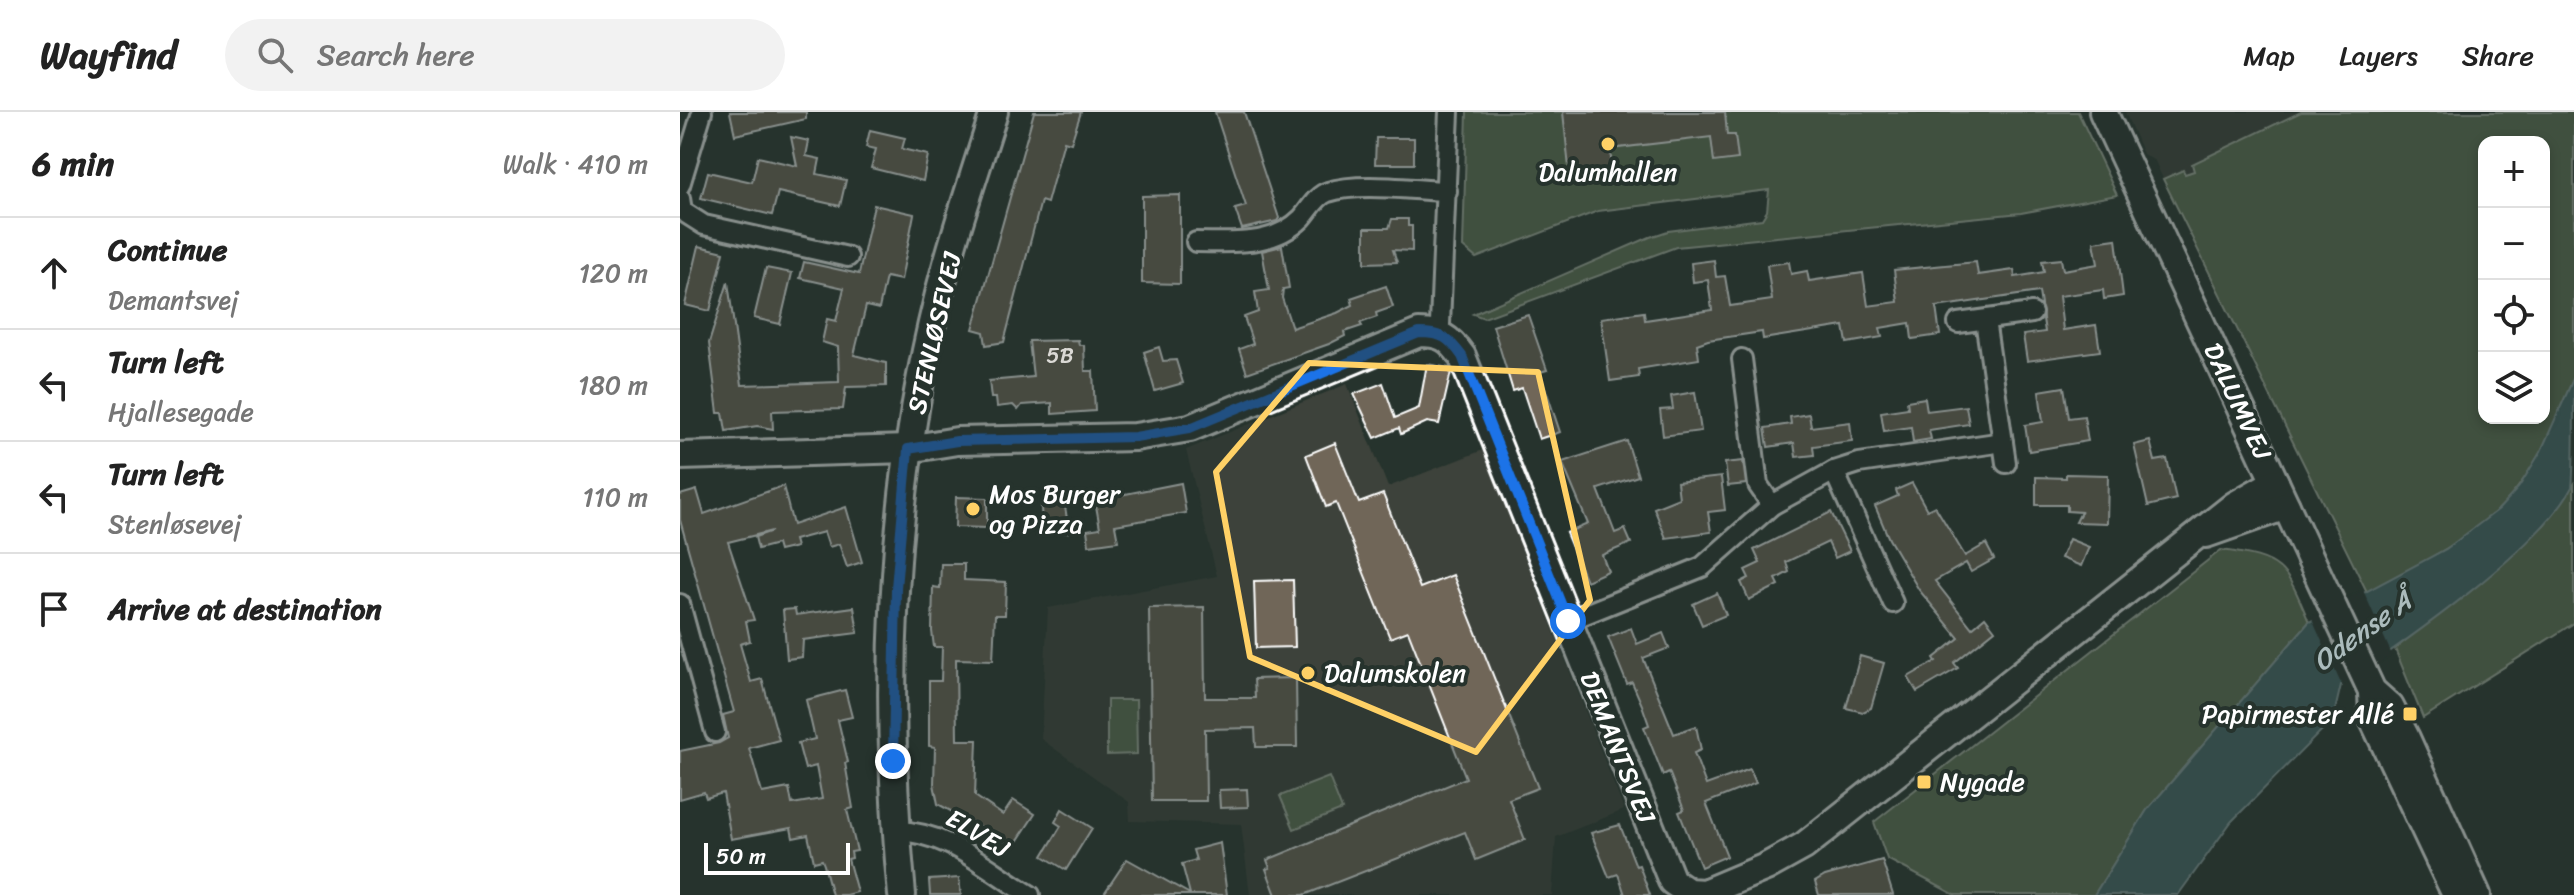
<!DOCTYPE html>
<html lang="en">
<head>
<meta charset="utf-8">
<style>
  :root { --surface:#fff; --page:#f2f2f2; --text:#222; --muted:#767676; --line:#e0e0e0 }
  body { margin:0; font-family:Sriracha,sans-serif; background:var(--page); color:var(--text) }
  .controls { position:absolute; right:24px; top:24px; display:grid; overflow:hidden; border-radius:16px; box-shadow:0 4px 12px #0003 }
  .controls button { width:72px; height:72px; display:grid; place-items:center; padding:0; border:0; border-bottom:2px solid var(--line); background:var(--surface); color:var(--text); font:40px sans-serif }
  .scale { position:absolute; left:24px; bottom:20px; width:146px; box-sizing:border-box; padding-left:8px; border:4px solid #fff; border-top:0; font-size:22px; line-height:28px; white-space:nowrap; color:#fff; -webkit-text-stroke:6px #26332d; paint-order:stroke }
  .stop { position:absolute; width:24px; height:24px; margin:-18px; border:6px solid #1a73e8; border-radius:50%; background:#fff }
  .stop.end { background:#1a73e8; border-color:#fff; box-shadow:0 2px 8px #0008 }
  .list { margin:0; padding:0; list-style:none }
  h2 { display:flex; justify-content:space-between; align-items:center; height:104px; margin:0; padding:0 32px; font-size:34px }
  h2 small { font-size:26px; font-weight:400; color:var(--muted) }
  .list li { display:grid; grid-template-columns:52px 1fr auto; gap:24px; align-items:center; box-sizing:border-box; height:112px; padding:0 32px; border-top:2px solid var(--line) }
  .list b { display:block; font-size:30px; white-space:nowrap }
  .list p { margin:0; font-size:26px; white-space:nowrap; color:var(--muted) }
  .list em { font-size:26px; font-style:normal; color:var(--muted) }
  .icon { flex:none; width:44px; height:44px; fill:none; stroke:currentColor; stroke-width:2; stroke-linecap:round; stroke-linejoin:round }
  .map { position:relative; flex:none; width:1894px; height:783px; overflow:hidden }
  header { display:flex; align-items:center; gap:48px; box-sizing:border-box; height:112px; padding:0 40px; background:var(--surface); border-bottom:2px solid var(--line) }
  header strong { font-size:38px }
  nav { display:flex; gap:44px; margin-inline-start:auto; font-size:28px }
  .search { width:560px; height:72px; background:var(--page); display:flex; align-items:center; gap:20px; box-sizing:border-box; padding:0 28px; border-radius:44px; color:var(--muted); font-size:30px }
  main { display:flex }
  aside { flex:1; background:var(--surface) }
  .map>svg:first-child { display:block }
  .built { fill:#3c423a }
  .green { fill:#617355; stroke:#b0b9aa; stroke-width:2; fill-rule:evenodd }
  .water { fill:#45676b; stroke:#8fa4a6; stroke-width:2 }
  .pier { fill:#26332d }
  .building { fill:#706658; stroke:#fff; stroke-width:2 }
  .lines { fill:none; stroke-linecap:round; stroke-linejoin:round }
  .street-casing { stroke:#fff; stroke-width:24 }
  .secondary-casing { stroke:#fff; stroke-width:32 }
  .street { stroke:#26332d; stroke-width:18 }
  .secondary { stroke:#26332d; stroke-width:26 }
  .route { stroke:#1a73e8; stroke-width:10 }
  .marked { fill:none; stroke:#ffd166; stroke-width:6; stroke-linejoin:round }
  .poi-dot { fill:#ffd166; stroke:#26332d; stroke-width:3 }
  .labels { text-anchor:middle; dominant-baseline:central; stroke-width:8; stroke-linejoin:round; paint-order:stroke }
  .number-label { font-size:22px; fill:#dbd9d5 }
  .poi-label { font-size:26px; fill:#fff; stroke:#26332d; text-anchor:start }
  .street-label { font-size:26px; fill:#fff; stroke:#26332d }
  .water-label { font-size:28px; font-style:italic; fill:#abbbbc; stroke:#26332d }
</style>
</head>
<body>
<header>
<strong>Wayfind</strong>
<div class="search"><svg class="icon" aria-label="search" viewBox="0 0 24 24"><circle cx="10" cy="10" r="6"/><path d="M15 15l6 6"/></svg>Search here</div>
<nav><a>Map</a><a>Layers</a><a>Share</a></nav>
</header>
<main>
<aside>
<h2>6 min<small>Walk · 410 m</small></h2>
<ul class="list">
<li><svg class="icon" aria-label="ahead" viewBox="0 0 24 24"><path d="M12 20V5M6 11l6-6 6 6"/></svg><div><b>Continue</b><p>Demantsvej</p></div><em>120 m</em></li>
<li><svg class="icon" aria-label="left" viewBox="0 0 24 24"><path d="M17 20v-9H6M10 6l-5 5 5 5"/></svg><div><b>Turn left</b><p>Hjallesegade</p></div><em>180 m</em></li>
<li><svg class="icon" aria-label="left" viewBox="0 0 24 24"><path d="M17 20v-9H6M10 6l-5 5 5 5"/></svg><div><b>Turn left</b><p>Stenløsevej</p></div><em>110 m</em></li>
<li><svg class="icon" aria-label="arrive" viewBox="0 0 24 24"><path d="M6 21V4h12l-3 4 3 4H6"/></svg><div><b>Arrive at destination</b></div></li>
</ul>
</aside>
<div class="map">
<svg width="1894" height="783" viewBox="0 0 1894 783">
  <rect width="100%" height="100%" fill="#26332d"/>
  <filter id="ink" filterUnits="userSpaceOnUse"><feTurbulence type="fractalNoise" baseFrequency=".0125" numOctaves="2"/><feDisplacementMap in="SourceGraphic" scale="16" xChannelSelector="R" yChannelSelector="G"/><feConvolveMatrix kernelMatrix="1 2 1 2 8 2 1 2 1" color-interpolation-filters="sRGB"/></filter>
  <g filter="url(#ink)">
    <g class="built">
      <path d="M1445 0H1621L1512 51 1514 59 1505 63 1503 59 1483 67 1475 49 1463 42Z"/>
      <path d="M667 272 708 375 803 338 944 698 876 725 872 783H570L561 712 450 709 449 690 361 627 368 496 537 464 506 338Z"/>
    </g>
    <g class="green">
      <path d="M787 0H1398L1437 83 1341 101 996 135 804 206 793 202 970 125 988 119 1082 107 1087 99 1089 78 918 99 796 146 783 135Z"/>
      <path d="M1621 0H1894V265C1879 302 1863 343 1838 375 1802 424 1739 452 1687 480L1483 67 1503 58 1505 62 1514 59 1512 52ZM1804 30H1864V306H1804Z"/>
      <path d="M1894 372V511L1743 606 1715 537 1864 413Z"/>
      <path d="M1541 438C1604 446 1606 455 1629 510L1467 698 1414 783H1275L1207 747 1194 710Z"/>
      <path d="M427 588H456L457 642 427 643Z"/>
      <path d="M649 665 662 698 614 717 600 684Z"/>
    </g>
    <path class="water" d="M1894 265C1894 285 1894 361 1892 375 1861 436 1721 533 1661 573L1653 607 1551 710 1498 783H1414L1467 698 1629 510 1766 437 1819 397 1839 375 1861 339Z"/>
    <path class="pier" d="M1683 478 1712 543 1662 574 1631 505Z"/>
    <g class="building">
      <path d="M50 0H126V7L55 23Z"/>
      <path d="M354 0H401L391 31 384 29 367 91 361 89 324 230 306 233 304 220 293 217Z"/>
      <path d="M535 0H564L599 106 597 109 562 117 555 97 566 94Z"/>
      <path d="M883 0H1045L1047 23H1055L1058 47 1034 50 1031 25 930 37 932 56 890 65Z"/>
      <path d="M190 18 225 26 222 37 248 43 243 69 191 56 196 37 186 35Z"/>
      <path d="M111 25 129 29 126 44 140 47 137 62 166 68 160 94 98 80 92 103 21 86 28 60 72 70 78 45 117 54Z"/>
      <path d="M696 26H734V52H695Z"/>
      <path d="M500 83V172L462 171V84Z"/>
      <path d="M194 93 234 102 221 168 206 165 199 197 186 194 174 243 206 251V274L166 275 163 297 92 299 93 317 77 314 46 319 43 301H38L29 231 48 170 62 273 159 270 158 235 142 230 147 207 156 209 164 176 120 166 124 150 179 162Z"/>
      <path d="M712 107H728V114H732V139L713 138 717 150 685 151V116H709Z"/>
      <path d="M1436 127 1443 184 1424 187 1423 178 1379 184 1383 218 1416 213 1420 239 1347 249 1343 223 1365 220 1359 180 1256 195 1260 223 1232 227 1230 211 1200 216 1202 225 1167 231 1164 214 1083 227 1082 220 1028 228 1017 232 1019 247 958 257 959 265 930 269 921 206 964 200 965 208 1032 198 1028 168 1013 170 1011 151 1034 148 1036 165 1045 164 1050 194 1092 188 1087 153 1109 150 1111 162 1127 159 1129 169 1183 161 1188 194 1218 190 1214 158 1296 150 1298 163 1334 158 1335 165 1364 160 1362 149 1381 147 1383 158 1418 152 1414 130Z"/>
      <path d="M19 134 44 140 30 199 5 193Z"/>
      <path d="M602 134 609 176 603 177 602 186 612 216 657 201 673 193 671 186 706 174 713 195 696 201 697 205 680 211 682 214 664 220 665 224 649 232 567 261 559 237 573 232 564 205 578 200 575 180 589 178 582 139Z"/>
      <path d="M86 156 112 161 100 212 74 206Z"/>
      <path d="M848 203 867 258 860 260 880 320 859 327 842 276 833 279 813 214Z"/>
      <path d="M398 228 399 233H404L405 259H413L415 299 372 302V291L342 293 338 298 333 293 317 295 316 286H311L309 269 353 265 349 229Z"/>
      <path d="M479 235 483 249 496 248 503 271 475 279 464 240Z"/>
      <path d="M747 252 769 256 771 260 759 312 747 310 721 322 719 316 695 326 674 282 703 271 715 306 739 296Z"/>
      <path d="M1384 275 1389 306 1404 304 1408 329 1349 339 1345 313 1363 310 1359 279Z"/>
      <path d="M1015 280 1021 319 983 324 980 298 993 297 991 284Z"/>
      <path d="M1245 286 1247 299 1286 294 1289 312 1249 318 1251 327 1233 330 1231 315 1204 319 1201 300 1228 296 1227 289Z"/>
      <path d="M1129 302 1131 315 1170 310 1172 329 1133 334 1134 343 1116 345 1114 331 1088 335 1085 316 1111 312 1110 305Z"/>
      <path d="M947 329 958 364 918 377 935 421 945 417 951 431 922 443 928 459 906 469 886 421 908 412 882 350Z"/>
      <path d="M1470 329 1475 349 1487 347 1496 387 1468 394 1454 333Z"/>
      <path d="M655 331 679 391 703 382 740 476 773 463 858 676 829 687 845 728 796 748 785 720 624 783H596L586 757 590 756 587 748 786 666 728 519 710 526 656 391 646 395 626 343Z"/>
      <path d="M1063 349 1066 372 1048 374 1045 351Z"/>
      <path d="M1386 362 1428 363 1427 411 1396 410 1401 400 1387 399V393H1356V365L1386 366Z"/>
      <path d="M1041 365 1045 398 1028 400 1031 420 986 426 974 396 999 386 997 370Z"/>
      <path d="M501 371 506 401 435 413 438 429 409 433 407 418 420 416 415 388Z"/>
      <path d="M1232 371 1247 398 1255 394 1285 444 1306 432 1314 447 1291 460 1286 451 1255 469 1292 516 1305 505 1315 518 1274 551 1278 556 1237 580 1228 565 1256 549 1254 546 1279 526 1239 478 1209 427 1195 394 1218 384 1216 378Z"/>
      <path d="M103 374 113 413 166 395 182 450 167 455 159 432 149 435 144 420 114 428 116 435 99 439 97 432 78 437 75 425 92 419 48 430 74 508 66 509 70 529 60 532 71 570 82 567 99 628 69 636 82 681 109 676 112 692 142 687 136 654 125 657 118 631 135 627 126 588 165 578 172 605 158 608 168 650 165 651 173 696 167 698 177 739 171 740 172 746 168 747 177 780 166 783H152L144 753 142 748 134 750 128 723 113 726 111 716 51 727 43 681 26 686 24 680 0 687V639L39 631 48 626 43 603 54 600 0 408V383L17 378 24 402Z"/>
      <path d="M276 385 307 386V416L275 415Z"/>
      <path d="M384 388 389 420 362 423 361 392Z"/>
      <path d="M1151 400 1170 439 1155 446 1148 430 1106 450 1109 460 1096 467 1099 473 1069 488 1061 470 1069 466 1065 458 1080 451 1074 438Z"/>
      <path d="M1389 427 1409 435 1401 454 1381 446Z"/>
      <path d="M261 452H284V468L326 470 325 503H315L313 548 276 547 277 628H297L295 684 323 703 333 688 355 702 334 734 258 692 254 672 255 635 249 634V569H261L262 535H254L252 519 253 475 260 476Z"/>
      <path d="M613 468 615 535 576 536 574 469Z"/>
      <path d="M1037 481 1046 503 1022 513 1013 492Z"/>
      <path d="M174 495 178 521 123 528 122 545 107 547 103 498 115 497 116 503Z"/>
      <path d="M524 495 525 586H575L574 567 616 566 617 635H576L575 616 525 617 526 689H472L469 496Z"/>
      <path d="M951 516 957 532 983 521 989 536 963 546 994 622 1016 614 1021 638 1014 641 1026 673 1070 657 1076 671 1026 691 1047 744 1021 755 999 700 1004 698 989 660 983 663 964 615 969 613 962 593 952 570 947 572 928 525Z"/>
      <path d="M1180 544 1204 551 1191 596 1183 600 1166 596Z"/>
      <path d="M567 677 568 695 540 696 539 678Z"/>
      <path d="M382 697 412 716 386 758 363 744 381 714 375 710Z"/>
      <path d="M940 713 956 754 959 753 970 783H945L938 762 929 765 911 721Z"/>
      <path d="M540 731 547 783H423L447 747 510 782 502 752 516 748 513 738Z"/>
      <path d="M1202 748 1213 783H1139L1135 770 1145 764Z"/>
      <path d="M279 766 281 783H250L249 768Z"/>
    </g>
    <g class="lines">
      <defs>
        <g id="street">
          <path d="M0 73 22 0"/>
          <path d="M0 86 2 99 24 113 168 145"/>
          <path d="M516 130C553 130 593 135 622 106 630 97 637 83 648 80 679 70 733 78 767 79"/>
          <path d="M1305 208 1326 351"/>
          <path d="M1278 211 1352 201"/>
          <path d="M756 221 760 212 769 0"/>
          <path d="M1062 247 1078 373 1092 393"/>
          <path d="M1154 359 1213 491"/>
          <path d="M0 492 35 620"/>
          <path d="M888 509 1022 455 1092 393 1154 359 1179 351 1323 330"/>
          <path d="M216 719C269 720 305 756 350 783"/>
        </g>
        <g id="secondary">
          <path d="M1423 0 1692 579 1710 595 1726 626 1797 783"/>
          <path d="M0 344 228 337 277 329 455 325 510 316 739 221C762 221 769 226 782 244L992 769 1008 780 1024 781 1086 755 1124 734 1555 393 1595 370"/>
          <path d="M1526 422 1606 394"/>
          <path d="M1692 579 1693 607 1776 783"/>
          <path d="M222 783C203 585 210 380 258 186 273 123 295 62 314 0"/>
        </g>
      </defs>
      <use href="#street" class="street-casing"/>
      <use href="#secondary" class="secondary-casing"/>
      <use href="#street" class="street"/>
      <use href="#secondary" class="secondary"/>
    </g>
  </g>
  <g class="lines" filter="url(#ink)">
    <path class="route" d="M213 649 216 476 228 337 277 329 455 325 510 316 739 221C762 221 769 226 782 244L888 509"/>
  </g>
  <path d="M0 0H1894V783H0ZM629 251 858 260 910 488 796 640 570 545 536 360Z" fill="#26332d" fill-opacity=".55" fill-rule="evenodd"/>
  <path class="marked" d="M629 251 858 260 910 488 796 640 570 545 536 360Z"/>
  <g class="poi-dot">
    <circle cx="928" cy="32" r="8"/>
    <circle cx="293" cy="397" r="8"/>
    <circle cx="628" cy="561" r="8"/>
    <rect x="1722" y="594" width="16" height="16" rx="4"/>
    <rect x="1236" y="662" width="16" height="16" rx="4"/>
  </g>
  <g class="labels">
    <g class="number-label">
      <text x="380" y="243">5B</text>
    </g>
    <g class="poi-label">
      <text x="928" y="60" text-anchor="middle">Dalumhallen</text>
      <text x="309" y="382">Mos Burger<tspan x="309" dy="30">og Pizza</tspan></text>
      <text x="644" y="561">Dalumskolen</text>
      <text x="1714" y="602" text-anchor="end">Papirmester Allé</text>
      <text x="1260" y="670">Nygade</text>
    </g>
    <g class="street-label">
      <text transform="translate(254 221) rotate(-77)">STENLØSEVEJ</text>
      <text transform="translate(1558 289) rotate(65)">DALUMVEJ</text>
      <text transform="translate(938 635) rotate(68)">DEMANTSVEJ</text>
      <text transform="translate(298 721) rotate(31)">ELVEJ</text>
    </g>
    <g class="water-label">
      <text transform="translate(1682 519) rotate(-36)">Odense Å</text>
    </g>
  </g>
</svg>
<div class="controls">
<button>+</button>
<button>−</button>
<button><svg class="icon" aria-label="locate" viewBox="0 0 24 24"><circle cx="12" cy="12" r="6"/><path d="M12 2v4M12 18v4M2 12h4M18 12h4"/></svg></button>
<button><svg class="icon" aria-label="layers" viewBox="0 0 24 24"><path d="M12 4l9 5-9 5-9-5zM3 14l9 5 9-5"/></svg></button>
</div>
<div class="scale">50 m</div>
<div class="stop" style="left:888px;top:509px"></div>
<div class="stop end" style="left:213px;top:649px"></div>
</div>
</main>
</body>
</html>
